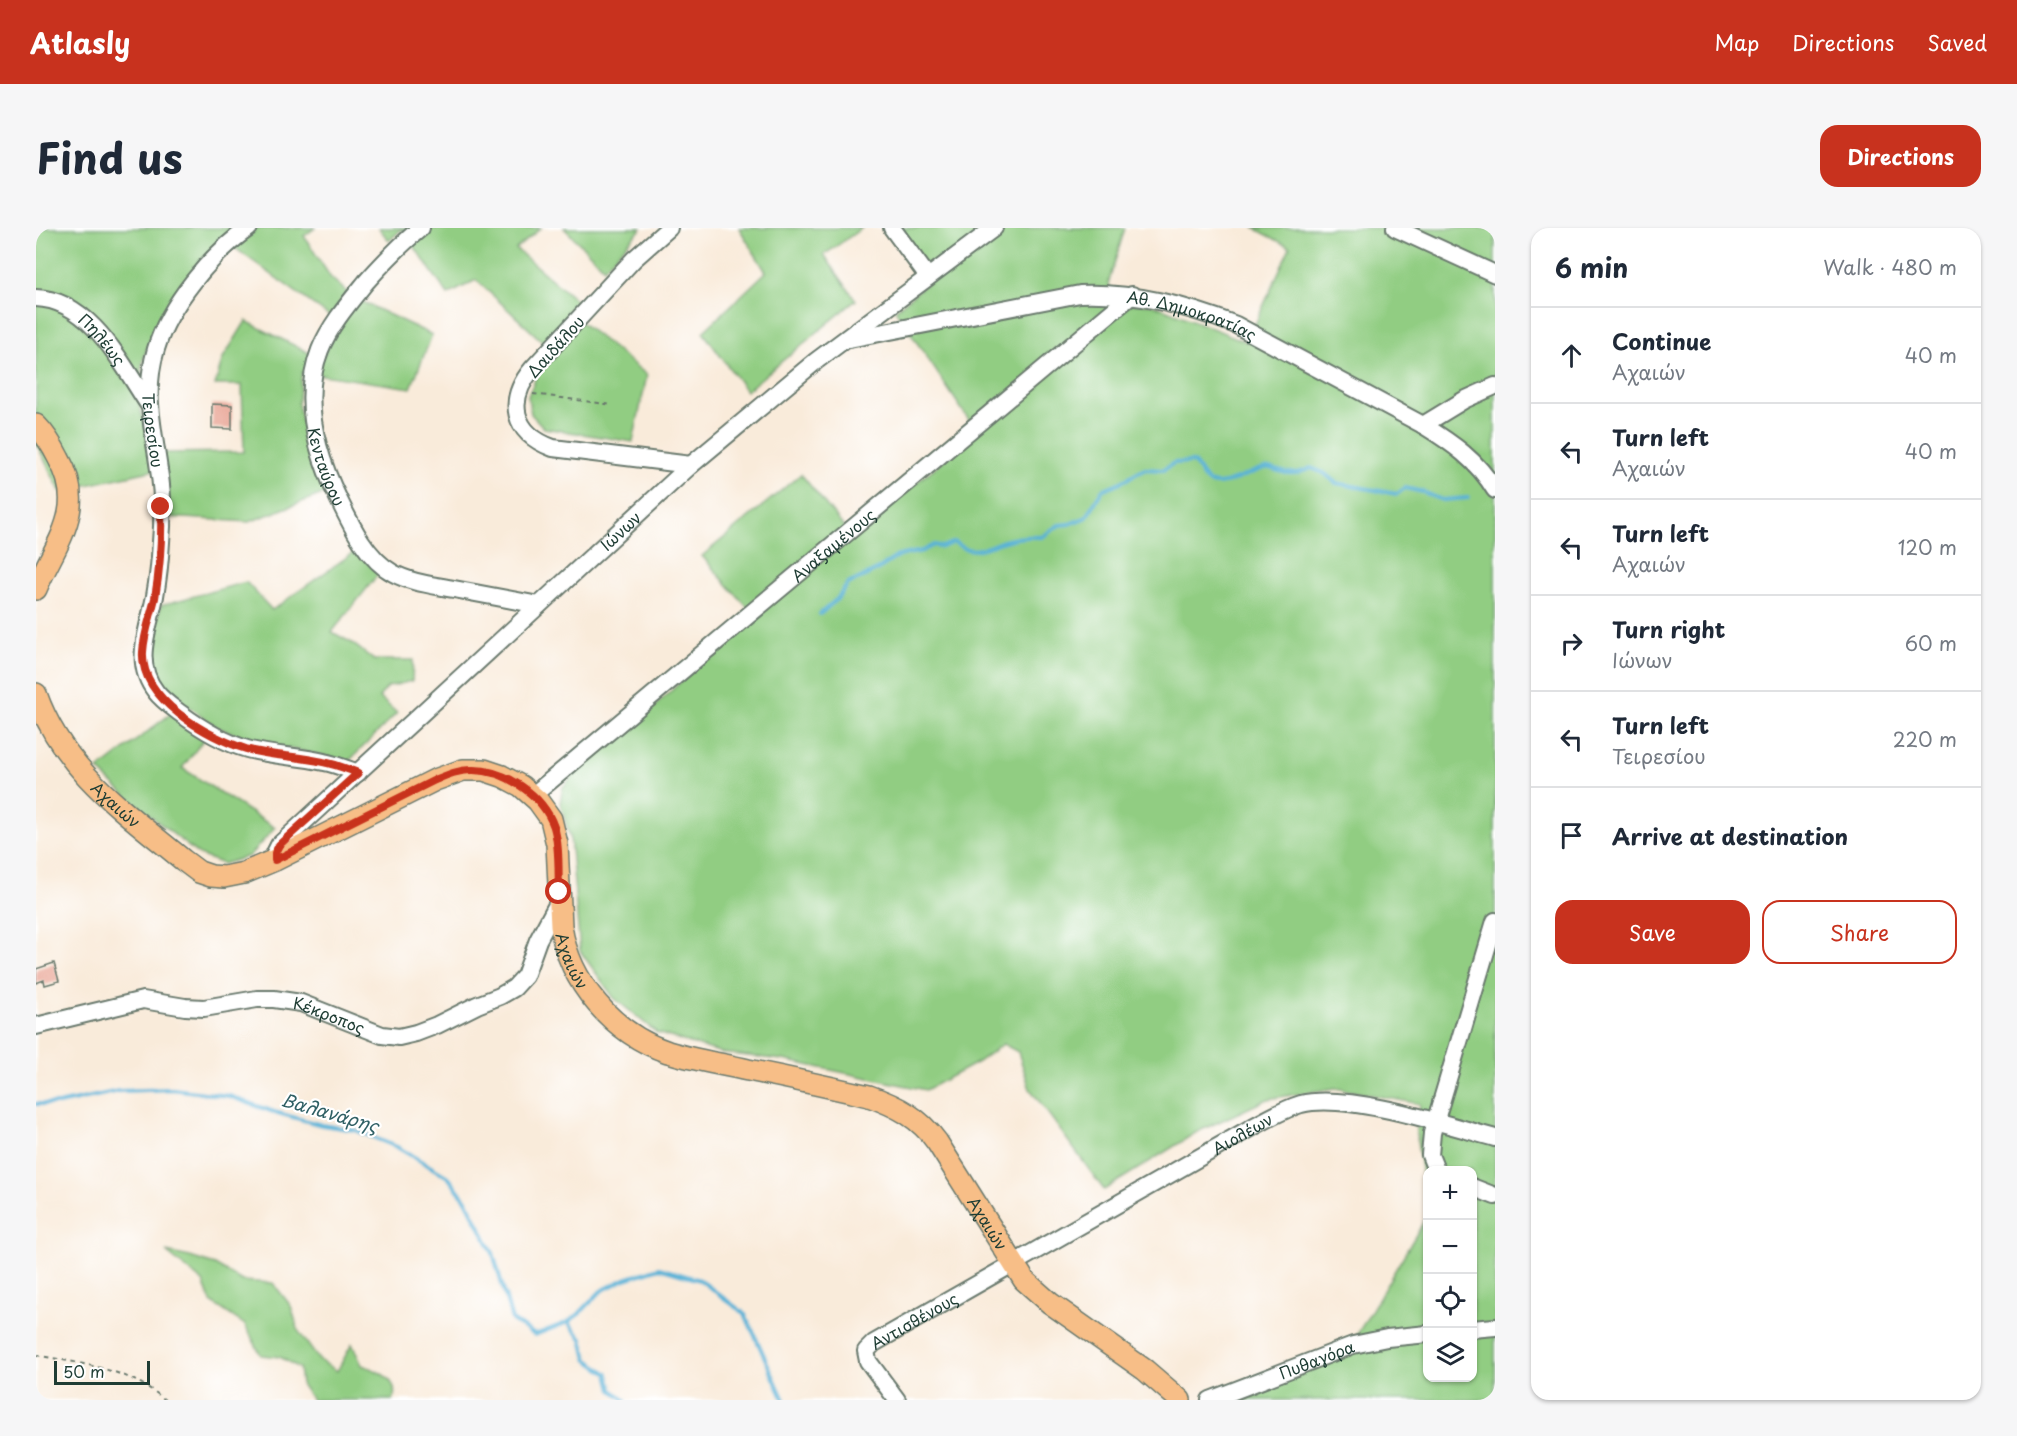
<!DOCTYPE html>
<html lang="en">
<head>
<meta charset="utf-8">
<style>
  :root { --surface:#fff; --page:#f6f6f7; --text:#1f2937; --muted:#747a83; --line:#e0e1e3; --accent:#c8321e }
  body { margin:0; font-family:"Playpen Sans",sans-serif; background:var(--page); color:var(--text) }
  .controls { position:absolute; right:18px; bottom:18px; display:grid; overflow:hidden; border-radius:12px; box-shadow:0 2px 4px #0004 }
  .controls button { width:54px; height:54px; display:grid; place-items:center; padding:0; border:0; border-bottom:2px solid var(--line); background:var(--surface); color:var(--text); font:30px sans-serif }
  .scale { position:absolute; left:18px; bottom:15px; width:96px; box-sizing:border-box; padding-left:6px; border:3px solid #1f3d34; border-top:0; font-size:16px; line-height:21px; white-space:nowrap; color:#1f3d34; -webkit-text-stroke:4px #fff; paint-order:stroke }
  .stop { position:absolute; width:18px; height:18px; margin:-14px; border:4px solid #c8321e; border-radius:50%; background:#fff }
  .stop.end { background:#c8321e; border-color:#fff; box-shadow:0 2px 6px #0008 }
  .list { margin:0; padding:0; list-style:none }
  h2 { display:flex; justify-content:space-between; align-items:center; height:78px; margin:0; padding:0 24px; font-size:26px }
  h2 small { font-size:20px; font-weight:400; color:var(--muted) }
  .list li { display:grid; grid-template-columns:39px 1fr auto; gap:18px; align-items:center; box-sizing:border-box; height:96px; padding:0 24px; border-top:2px solid var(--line) }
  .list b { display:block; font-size:22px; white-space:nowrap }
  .list p { margin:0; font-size:20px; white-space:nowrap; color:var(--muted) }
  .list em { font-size:20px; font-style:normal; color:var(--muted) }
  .actions { display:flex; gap:12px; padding:18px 24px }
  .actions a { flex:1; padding:14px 0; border:2px solid var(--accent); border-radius:18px; text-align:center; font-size:21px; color:var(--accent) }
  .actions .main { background:var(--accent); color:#fff }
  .icon { flex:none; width:33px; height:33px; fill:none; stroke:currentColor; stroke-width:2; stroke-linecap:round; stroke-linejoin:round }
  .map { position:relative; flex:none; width:1459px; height:1172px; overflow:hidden; border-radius:18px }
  header { display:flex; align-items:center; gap:36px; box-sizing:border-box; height:84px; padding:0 30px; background:var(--accent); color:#fff }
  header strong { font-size:28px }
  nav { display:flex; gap:33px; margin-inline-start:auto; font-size:21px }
  .intro { display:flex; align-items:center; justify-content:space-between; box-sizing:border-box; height:144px; padding:0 36px }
  h1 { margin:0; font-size:42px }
  .button { padding:15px 27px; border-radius:18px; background:var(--accent); color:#fff; font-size:21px; font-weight:700 }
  main { display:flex; gap:36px; padding:0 36px }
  aside { flex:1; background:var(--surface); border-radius:18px; box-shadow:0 2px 4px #0004 }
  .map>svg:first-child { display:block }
  .green { fill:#91cd82; stroke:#58855b; stroke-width:1.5; fill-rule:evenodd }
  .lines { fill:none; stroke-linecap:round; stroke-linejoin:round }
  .stream { stroke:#59b2d7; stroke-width:4 }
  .building { fill:#e9a595 }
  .minor-casing { stroke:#6b7a6e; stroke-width:20 }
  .major-casing { stroke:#6b7a6e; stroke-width:24 }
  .path { stroke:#6b7a6e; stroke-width:2; stroke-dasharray:4.5 4.5; stroke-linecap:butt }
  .minor { stroke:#fff; stroke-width:16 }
  .major { stroke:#f7be87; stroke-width:21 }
  .route { stroke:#c8321e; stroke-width:8 }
  .labels { text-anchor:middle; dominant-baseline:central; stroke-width:4.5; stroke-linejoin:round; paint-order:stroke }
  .street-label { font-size:16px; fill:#1f3d34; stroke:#fff }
  .water-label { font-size:18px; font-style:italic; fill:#306065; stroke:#fff }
</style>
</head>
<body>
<header>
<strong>Atlasly</strong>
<nav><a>Map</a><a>Directions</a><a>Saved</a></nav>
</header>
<div class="intro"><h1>Find us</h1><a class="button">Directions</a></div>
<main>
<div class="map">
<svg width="1459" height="1172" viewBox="0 0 1459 1172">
  <rect width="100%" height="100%" fill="#fff"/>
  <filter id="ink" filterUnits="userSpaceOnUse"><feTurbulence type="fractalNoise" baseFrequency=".0167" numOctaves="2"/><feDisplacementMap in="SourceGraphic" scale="12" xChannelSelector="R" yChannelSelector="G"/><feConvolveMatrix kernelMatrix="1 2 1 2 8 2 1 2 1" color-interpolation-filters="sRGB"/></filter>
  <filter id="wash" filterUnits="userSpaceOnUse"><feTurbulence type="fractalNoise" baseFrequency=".008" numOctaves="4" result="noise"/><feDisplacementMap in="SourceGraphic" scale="24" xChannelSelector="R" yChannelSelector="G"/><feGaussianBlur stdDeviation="1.35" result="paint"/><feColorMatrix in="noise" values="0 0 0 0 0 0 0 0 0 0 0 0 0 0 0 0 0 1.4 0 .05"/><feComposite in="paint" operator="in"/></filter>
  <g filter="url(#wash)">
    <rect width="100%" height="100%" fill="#f9ebda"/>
    <g class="green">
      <path d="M0 0H279L268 8 295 50 318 70 396 107 375 160 266 144 262 176 271 217 292 264 213 294 132 289 128 240 24 263 0 215ZM185 10 304 96 285 131 210 93 187 130 179 157H206L208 224 118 225C113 209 104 187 103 171 100 108 147 55 185 10Z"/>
      <path d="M343 0H505L480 21 541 73 531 83 611 147 597 214 508 200 495 186 492 168 501 147 521 127 440 52 412 67 366 1 353 13Z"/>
      <path d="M528 0H606L568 40Z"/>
      <path d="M703 0H826L788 27 820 72 710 163 667 104 730 44Z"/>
      <path d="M865 0H1089L1073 53 1077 91 1094 76H1116L1211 114 1254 19 1218 0H1459V1172H1196L1311 1124 1391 988 1392 1150H1436V942H1392L1391 984 1380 905 1384 876 1299 860 1232 871 1161 904 1068 962 994 861 982 824 967 816 942 834 890 862 747 832 686 825 621 805 578 770 544 723 534 609 524 575 527 559 546 537 616 481 656 443 719 388 666 328 765 246 816 309 941 204 859 82 897 50Z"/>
      <path d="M325 319 344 344 296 404 316 415 338 432H377L376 453 352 459 343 469 361 485 313 533 226 515 183 500 149 476 118 446 112 427 125 377 210 354 236 382Z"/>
      <path d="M137 484 172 506 146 540 239 600 213 628 187 636 163 627 88 566 62 542Z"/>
      <path d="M130 1024 154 1029 179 1037 206 1053 237 1055 255 1078 263 1104 283 1132 301 1143 316 1116 326 1137C341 1142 365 1152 357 1172H276L265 1156 263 1140 244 1129 225 1127 209 1097 175 1074 167 1054Z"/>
    </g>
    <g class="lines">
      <g class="stream">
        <path d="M784 386 801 371 812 356 839 343 862 328 886 323 898 317 906 319 918 314C937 329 949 319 968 313 981 309 993 308 1006 309L1023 297 1033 296 1051 289 1066 262 1087 253 1109 241 1127 242 1138 235 1157 234C1163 240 1167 253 1175 255 1191 260 1214 243 1229 240 1235 239 1237 242 1243 243 1255 247 1264 245 1275 240L1288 245 1300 255 1361 266 1369 260 1387 264 1406 272 1432 270"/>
        <path d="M0 876H22L83 863 136 861 193 868 238 884 286 897 319 902 361 919 412 949 430 972 457 1025 476 1092 499 1107 532 1094 543 1086 565 1063 589 1051 623 1040 664 1052 709 1086 748 1172"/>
        <path d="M532 1094 546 1111 551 1131 572 1146 576 1162 589 1172"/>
      </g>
    </g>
    <g id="blocks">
      <g class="building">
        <path d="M176 176 196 177V201L176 200Z"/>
        <path d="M18 735 23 753 9 757 8 752 0 755V741Z"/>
      </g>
    </g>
  </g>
  <g filter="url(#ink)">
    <use href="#blocks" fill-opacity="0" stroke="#6b7a6e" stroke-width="1.5"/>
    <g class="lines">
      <defs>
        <g id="minor">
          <path id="s1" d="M213 0C175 26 133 77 120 121 107 165 117 198 123 242 127 265 127 291 125 314 124 332 122 351 119 368 113 401 96 434 120 464 126 472 136 479 144 485 164 500 187 514 211 521 236 528 262 528 288 534 299 536 311 541 322 545"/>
          <path id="s2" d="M385 0C365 16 347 35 330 54 313 75 294 97 284 122 265 171 281 227 303 272 315 297 331 331 357 345 375 355 398 357 418 361 446 366 475 372 503 377"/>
          <path d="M633 0 598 31 497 140C470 172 476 205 517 220L655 237"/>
          <path d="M856 0 892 49"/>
          <path d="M1359 0 1459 46"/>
          <path id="s3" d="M0 70C55 72 86 137 113 177"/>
          <path id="s4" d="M813 111 1044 66C1099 64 1149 77 1200 97L1387 197C1416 215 1441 232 1459 262"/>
          <path d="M1387 197 1428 172 1459 158"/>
          <path id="s5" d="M496 568 1096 67"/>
          <path id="s6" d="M239 632V625L243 617 655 237 780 133 958 0"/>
          <path id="s7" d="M0 798 107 772 149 779 168 780 221 771H238L265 775 346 807 363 809 380 805 401 797 441 777 464 768 478 760 489 748 502 712 523 673"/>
          <path d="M1400 942 1394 927 1396 905 1459 693"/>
          <path d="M1436 959 1459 968"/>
          <path d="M1436 1101 1459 1099"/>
          <path id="s8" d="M861 1172 832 1133 830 1123 838 1115 1215 900C1231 891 1248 881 1265 876 1310 864 1412 897 1459 910"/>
          <path id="s9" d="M1174 1172 1317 1117 1351 1110 1392 1106"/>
        </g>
        <g id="major">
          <path d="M0 197C10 207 17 219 23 231 52 282 19 315 0 361"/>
          <path id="s10" d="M0 466C26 541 88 583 147 632L163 644 175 648 188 649 208 645 239 632 399 552 427 542H448L466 548 485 558 502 573 515 591 521 616 525 698C533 755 578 806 632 824 658 832 686 836 712 842 753 850 793 859 833 868 861 878 883 889 901 914L988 1052 1014 1075 1109 1142 1144 1172"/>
        </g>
      </defs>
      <use href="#minor" class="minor-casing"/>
      <use href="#major" class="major-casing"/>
      <g class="path">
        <path d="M497 166 577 177"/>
        <path d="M0 1127C46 1136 92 1140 129 1172"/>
      </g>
      <use href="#minor" class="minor"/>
      <use href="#major" class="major"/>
    </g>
  </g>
  <g class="lines" filter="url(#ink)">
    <path class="route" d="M125 279C126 309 124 340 119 370 115 388 108 405 107 424 104 471 171 509 210 521 235 528 262 528 287 534 299 536 311 541 322 545L243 617 239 625V632L399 552C411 547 422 542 435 542 469 541 507 567 518 599 524 619 522 643 523 664"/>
  </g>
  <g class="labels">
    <g class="street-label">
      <text stroke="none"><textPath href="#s4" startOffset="350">Αθ. Δημοκρατίας</textPath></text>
      <text stroke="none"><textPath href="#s3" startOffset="81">Πηλέως</textPath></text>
      <text transform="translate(519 118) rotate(-48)">Δαιδάλου</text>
      <text stroke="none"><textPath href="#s1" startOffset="237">Τειρεσίου</textPath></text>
      <text stroke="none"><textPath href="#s2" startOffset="279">Κενταύρου</textPath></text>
      <text stroke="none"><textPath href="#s6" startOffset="480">Ιώνων</textPath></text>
      <text stroke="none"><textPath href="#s5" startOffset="392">Αναξαμένους</textPath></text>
      <text stroke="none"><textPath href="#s10" startOffset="138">Αχαιών</textPath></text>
      <text stroke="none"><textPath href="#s10" startOffset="784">Αχαιών</textPath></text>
      <text stroke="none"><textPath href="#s7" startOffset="300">Κέκροπος</textPath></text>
      <text stroke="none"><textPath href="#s8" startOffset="494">Αιολέων</textPath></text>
      <text stroke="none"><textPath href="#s10" startOffset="1306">Αχαιών</textPath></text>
      <text stroke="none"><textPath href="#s8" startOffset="116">Αντισθένους</textPath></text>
      <text stroke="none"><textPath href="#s9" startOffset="114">Πυθαγόρα</textPath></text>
    </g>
    <g class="water-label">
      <text transform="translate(294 884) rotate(16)">Βαλανάρης</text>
    </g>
  </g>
</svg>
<div class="controls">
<button>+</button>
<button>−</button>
<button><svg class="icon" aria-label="locate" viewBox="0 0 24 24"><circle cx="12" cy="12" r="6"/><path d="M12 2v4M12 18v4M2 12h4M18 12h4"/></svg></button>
<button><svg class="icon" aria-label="layers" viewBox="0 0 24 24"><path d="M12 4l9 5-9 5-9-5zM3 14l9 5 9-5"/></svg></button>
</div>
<div class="scale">50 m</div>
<div class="stop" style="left:523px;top:664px"></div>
<div class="stop end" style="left:125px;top:279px"></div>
</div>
<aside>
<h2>6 min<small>Walk · 480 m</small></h2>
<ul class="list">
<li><svg class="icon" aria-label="ahead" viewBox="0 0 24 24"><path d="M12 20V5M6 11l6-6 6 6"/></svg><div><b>Continue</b><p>Αχαιών</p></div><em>40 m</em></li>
<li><svg class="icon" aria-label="left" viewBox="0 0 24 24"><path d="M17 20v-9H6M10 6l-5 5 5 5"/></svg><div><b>Turn left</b><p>Αχαιών</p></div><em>40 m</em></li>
<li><svg class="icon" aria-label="left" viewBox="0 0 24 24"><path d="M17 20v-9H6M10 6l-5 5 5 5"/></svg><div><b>Turn left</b><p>Αχαιών</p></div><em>120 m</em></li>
<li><svg class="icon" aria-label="right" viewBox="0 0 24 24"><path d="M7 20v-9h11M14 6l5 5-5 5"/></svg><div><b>Turn right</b><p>Ιώνων</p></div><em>60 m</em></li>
<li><svg class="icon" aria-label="left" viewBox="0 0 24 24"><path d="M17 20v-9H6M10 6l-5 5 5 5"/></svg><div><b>Turn left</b><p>Τειρεσίου</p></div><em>220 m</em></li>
<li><svg class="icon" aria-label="arrive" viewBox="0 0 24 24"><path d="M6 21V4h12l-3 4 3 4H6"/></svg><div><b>Arrive at destination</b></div></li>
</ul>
<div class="actions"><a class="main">Save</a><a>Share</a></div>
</aside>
</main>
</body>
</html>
